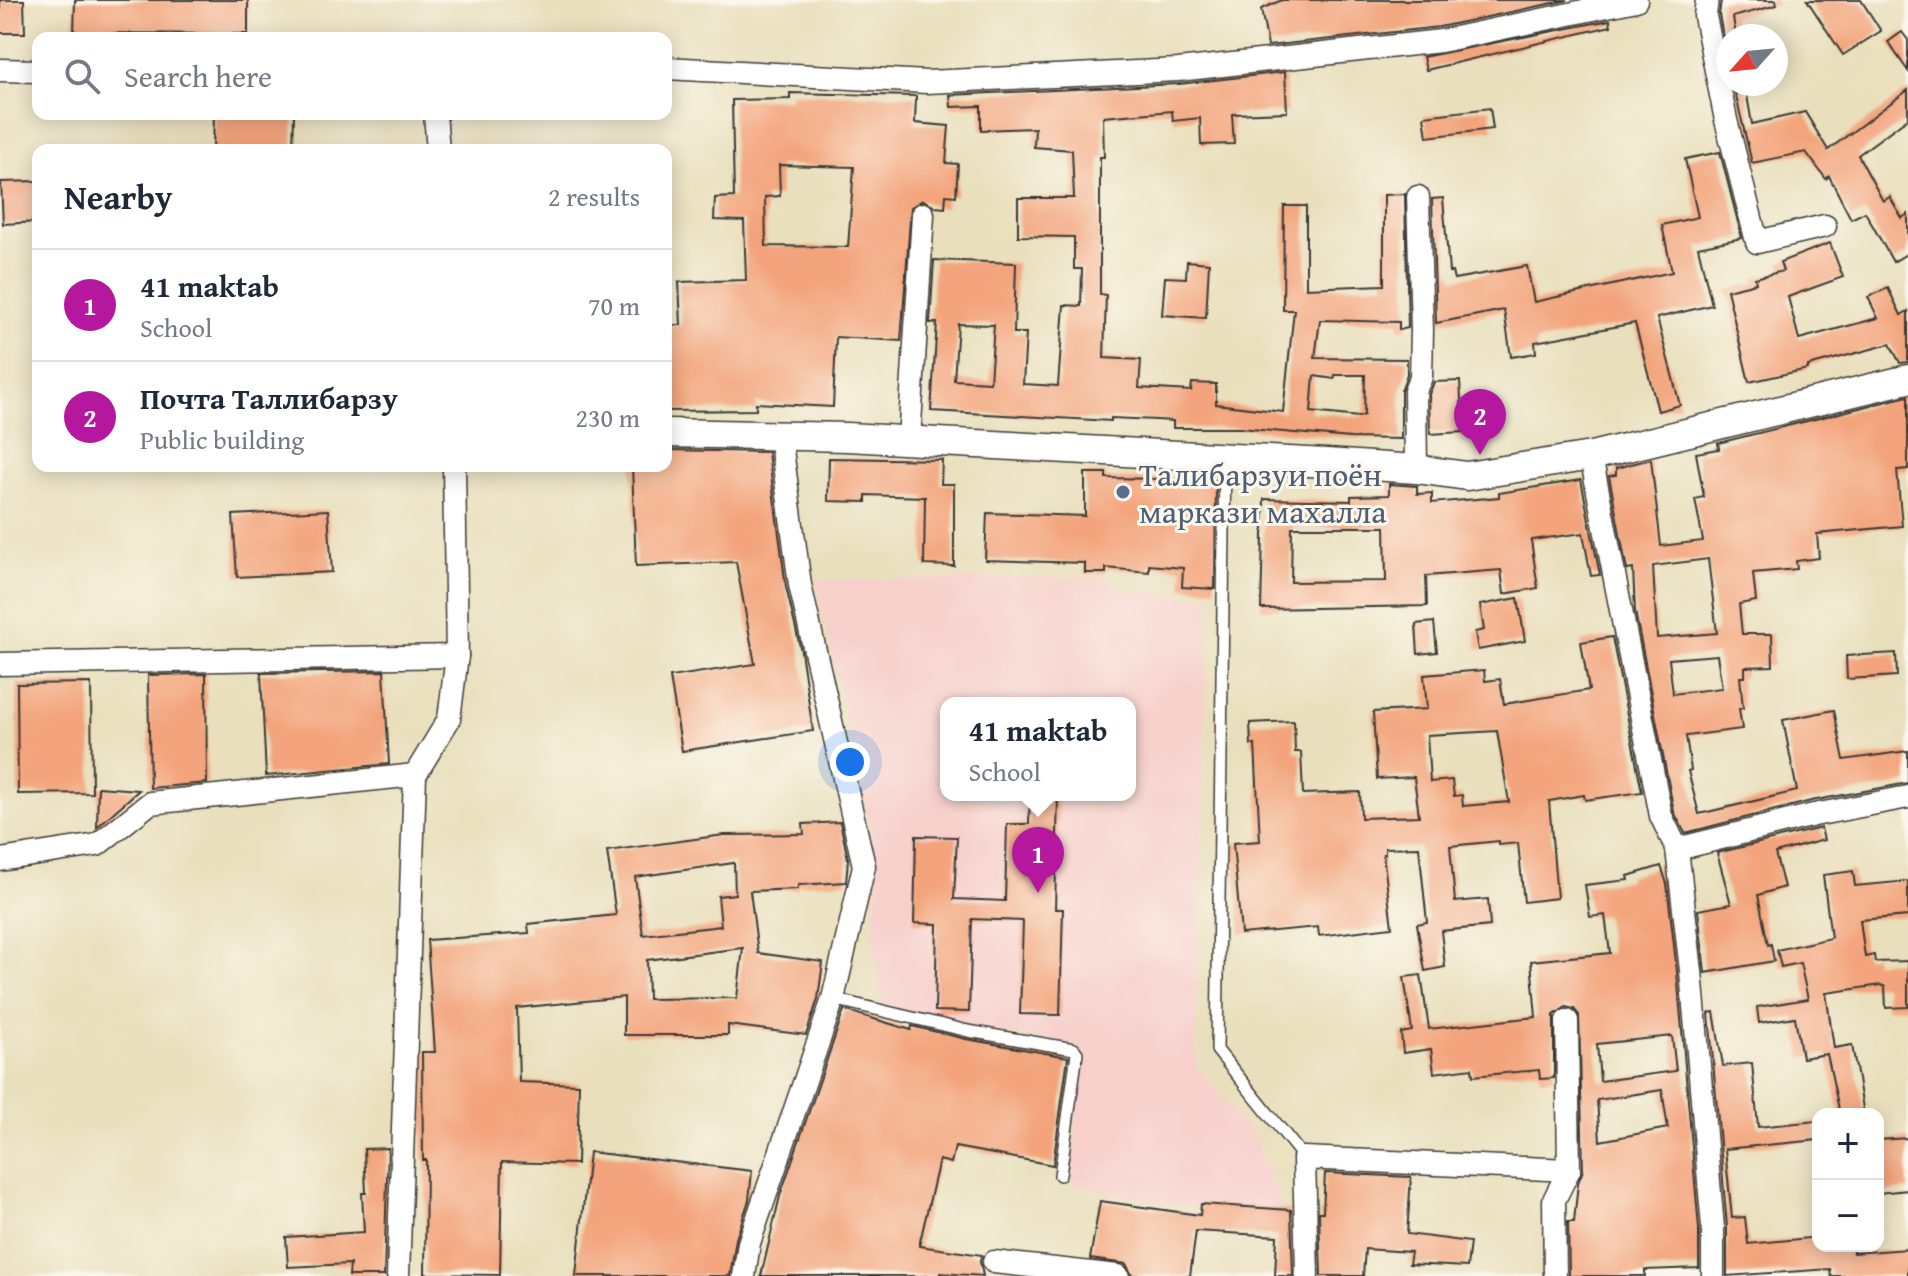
<!DOCTYPE html>
<html lang="en">
<head>
<meta charset="utf-8">
<style>
  :root { --surface:#fff; --page:#f2f2f3; --text:#1f2937; --muted:#747a83; --line:#e0e1e3; --accent:#b5179e }
  body { margin:0; font-family:"Gentium Book Plus",serif; background:var(--page); color:var(--text) }
  .controls { position:absolute; right:24px; bottom:24px; display:grid; overflow:hidden; border-radius:16px; box-shadow:0 4px 20px #0003 }
  .controls button { width:72px; height:72px; display:grid; place-items:center; padding:0; border:0; border-bottom:2px solid var(--line); background:var(--surface); color:var(--text); font:40px sans-serif }
  .compass { position:absolute; left:1716px; top:24px; width:72px; height:72px; border-radius:50%; background:var(--surface); box-shadow:0 4px 20px #0003; rotate:243deg }
  .you { position:absolute; left:850px; top:762px; width:28px; height:28px; margin:-20px; border:6px solid #fff; border-radius:50%; background:#1a73e8; box-shadow:0 0 0 12px #1a73e833 }
  .badge { display:grid; place-items:center; width:52px; height:52px; border-radius:50%; background:var(--accent); color:#fff; font-size:26px; font-weight:700 }
  .pin { position:absolute; translate:-50% -66px; filter:drop-shadow(0 2px 4px #0008) }
  .pin::after { content:''; position:absolute; top:42px; width:28px; height:24px; background:inherit; clip-path:polygon(0 0,100% 0,50% 100%) }
  .popup { position:absolute; left:940px; top:697px; width:196px; height:104px; box-sizing:border-box; display:grid; place-content:center; border-radius:16px; background:var(--surface); filter:drop-shadow(0 2px 6px #0005); font-size:26px; white-space:nowrap; color:var(--muted) }
  .popup b { font-size:30px; color:var(--text) }
  .popup::after { content:''; position:absolute; left:50%; top:100%; margin-left:-16px; border:16px solid transparent; border-top-color:var(--surface) }
  .list { margin:0; padding:0; list-style:none }
  h2 { display:flex; justify-content:space-between; align-items:center; height:104px; margin:0; padding:0 32px; font-size:34px }
  h2 small { font-size:26px; font-weight:400; color:var(--muted) }
  .list li { display:grid; grid-template-columns:52px 1fr auto; gap:24px; align-items:center; box-sizing:border-box; height:112px; padding:0 32px; border-top:2px solid var(--line) }
  .list b { display:block; font-size:30px; white-space:nowrap }
  .list p { margin:0; font-size:26px; white-space:nowrap; color:var(--muted) }
  .list em { font-size:26px; font-style:normal; color:var(--muted) }
  .icon { flex:none; width:44px; height:44px; fill:none; stroke:currentColor; stroke-width:2; stroke-linecap:round; stroke-linejoin:round }
  .map { position:relative; flex:none; width:1908px; height:1276px; overflow:hidden }
  .search { position:absolute; background:var(--surface); box-shadow:0 4px 20px #0003; left:32px; top:32px; width:640px; height:88px; display:flex; align-items:center; gap:20px; box-sizing:border-box; padding:0 28px; border-radius:16px; color:var(--muted); font-size:30px }
  .panel { position:absolute; background:var(--surface); box-shadow:0 4px 20px #0003; left:32px; top:144px; width:640px; height:328px; border-radius:16px }
  .map>svg:first-child { display:block }
  .built { fill:#f7d0cc; fill-rule:evenodd }
  .building { fill:#f3a47b; fill-rule:evenodd }
  .lines { fill:none; stroke-linecap:round; stroke-linejoin:round }
  .service-casing { stroke:#3b3934; stroke-width:14 }
  .minor-casing { stroke:#3b3934; stroke-width:25 }
  .tertiary-casing { stroke:#3b3934; stroke-width:31 }
  .service { stroke:#fff; stroke-width:11 }
  .minor { stroke:#fff; stroke-width:22 }
  .tertiary { stroke:#fff; stroke-width:28 }
  .service-dot { fill:#5c6f8a; stroke:#fbf7ec; stroke-width:3 }
  .labels { text-anchor:middle; dominant-baseline:central; stroke-width:6; stroke-linejoin:round; paint-order:stroke }
  .service-label { font-size:32px; fill:#4e5e75; stroke:#fbf7ec; text-anchor:start }
</style>
</head>
<body>
<div class="map">
<svg width="1908" height="1276" viewBox="0 0 1908 1276">
  <rect width="100%" height="100%" fill="#fbf7ec"/>
  <filter id="ink" filterUnits="userSpaceOnUse"><feTurbulence type="fractalNoise" baseFrequency=".0125" numOctaves="2"/><feDisplacementMap in="SourceGraphic" scale="16" xChannelSelector="R" yChannelSelector="G"/><feConvolveMatrix kernelMatrix="1 2 1 2 8 2 1 2 1" color-interpolation-filters="sRGB"/></filter>
  <filter id="wash" filterUnits="userSpaceOnUse"><feTurbulence type="fractalNoise" baseFrequency=".006" numOctaves="4" result="noise"/><feDisplacementMap in="SourceGraphic" scale="32" xChannelSelector="R" yChannelSelector="G"/><feGaussianBlur stdDeviation="1.8" result="paint"/><feColorMatrix in="noise" values="0 0 0 0 0 0 0 0 0 0 0 0 0 0 0 0 0 1.4 0 .05"/><feComposite in="paint" operator="in"/></filter>
  <g filter="url(#wash)">
    <rect width="100%" height="100%" fill="#e9dfbc"/>
    <path class="built" d="M1103 577 1122 592 1209 597 1195 1065 1252 1135 1289 1223 1073 1186 1079 1047 918 1019 919 1012 881 1005 874 932 875 854 815 580ZM946 703H1130V795H946Z"/>
    <g id="blocks">
      <g class="building">
        <path d="M0 0H24L25 33H0Z"/>
        <path d="M75 0H248V34L74 33Z"/>
        <path d="M1282 0H1568L1439 27 1268 46 1261 9Z"/>
        <path d="M1721 0H1776L1777 5 1733 17 1736 36H1723L1719 15Z"/>
        <path d="M1807 0H1861L1881 31 1843 55Z"/>
        <path d="M1610 20 1611 26 1426 70 1423 57Z"/>
        <path d="M1902 32 1908 40V71L1888 42Z"/>
        <path d="M1285 72 1287 112 1232 114 1234 144 1201 145 1200 118 1173 121 1172 111 1103 117 1104 157H1100V294L1106 295 1104 358 1141 360 1139 388 1191 391 1192 383 1216 384V404L1283 412 1294 310H1283L1284 206H1306V288L1384 285V195L1405 194 1408 328 1399 330V322L1320 320 1315 358 1407 359V374L1401 391V439L1351 438 1240 428H1173V421L1157 420 1111 418V421L931 411 937 323H930L934 260 1016 263 1014 333H1026L1023 384 1058 386 1064 305 1081 306 1082 269H1074V237L1018 236V198H1074L1072 150 1034 147 1035 128 981 130V106L951 107 950 95 1179 84ZM958 324 994 325 990 382 954 380ZM1335 375H1365L1364 415 1359 417 1311 412 1314 376 1334 379Z"/>
        <path d="M1733 84H1745L1752 124 1805 112 1828 150 1908 90V118L1858 155 1883 201 1890 197 1902 218 1908 214V253L1893 262 1865 212 1851 219 1829 176 1826 179 1806 152 1752 163Z"/>
        <path d="M790 93 916 96 915 123 949 126 946 163 958 164 956 196 946 195 945 208 935 207 923 200 911 207 901 341 836 337 833 407 756 403V410L666 411V325H681L679 282 746 280 744 221 714 220 715 198 734 197 732 100 790 99ZM779 165 854 167 848 247 766 246 765 197 780 196Z"/>
        <path d="M1490 108 1493 129 1427 137 1424 116Z"/>
        <path d="M214 114H294L293 150H213Z"/>
        <path d="M1720 152 1742 238 1698 247 1712 305 1657 318 1680 405 1658 411 1635 323 1535 342 1536 353 1511 357 1504 310 1436 323 1432 199 1443 198 1449 272H1452L1454 279 1527 266 1534 302 1672 272 1662 225 1698 217 1685 159Z"/>
        <path d="M38 181V222L3 224 1 182Z"/>
        <path d="M1830 243 1843 277 1788 297 1799 339 1878 318 1868 297 1888 288 1901 315 1908 311V362L1900 363 1890 344 1808 366V369L1749 382 1727 290 1756 283 1755 278 1783 271 1780 262Z"/>
        <path d="M1187 261 1209 263 1206 318 1162 315 1165 277 1186 278Z"/>
        <path d="M1460 381 1463 432 1430 434 1429 394 1434 382Z"/>
        <path d="M1908 396V469L1897 470 1902 526 1817 534 1819 558 1796 561 1797 569 1753 573 1756 601 1739 604 1742 634H1772L1773 666 1745 667V677H1740L1743 708 1739 709 1742 729 1686 736 1691 770 1688 771 1699 814 1797 791 1783 720 1834 710 1844 760 1908 751V783L1811 801 1685 833 1674 812 1635 611 1633 569 1627 570 1609 476 1616 475V468L1651 459 1661 546 1703 541 1695 499 1704 497 1696 453 1719 449 1718 443ZM1708 559 1717 633 1657 638 1653 566ZM1717 655 1722 688 1673 694 1669 659Z"/>
        <path d="M666 450 768 452 786 587 801 651 813 731 682 751 670 677 755 664 736 562 636 566 632 466H666Z"/>
        <path d="M829 458 942 460 941 484H954V566L924 565 925 497 866 495V502L828 501Z"/>
        <path d="M1085 473H1106V478L1216 480 1215 589 1182 587 1183 568 1149 565V572L1106 568V573H1085V563L985 560 987 513 1085 516Z"/>
        <path d="M1581 480 1600 575 1591 576 1583 533 1531 540 1538 588 1504 594 1501 570 1426 576 1427 606 1261 609 1264 499 1351 501V496L1389 495V484L1417 486V494L1432 493V503L1499 497V493ZM1292 527H1385L1386 581 1291 582Z"/>
        <path d="M328 510 332 572 237 577 233 515Z"/>
        <path d="M1518 598 1525 641 1478 650 1475 632 1484 630 1480 605Z"/>
        <path d="M1434 622 1437 652 1418 654 1416 624Z"/>
        <path d="M1612 637 1642 792 1585 800 1584 795 1549 801 1557 898 1524 902 1518 843 1499 845V841L1450 846 1455 902 1488 899 1490 926 1441 931 1445 967 1425 971 1417 924 1427 922 1419 847 1385 848V854H1383L1392 927 1319 936 1318 927 1241 934 1233 843 1260 841 1255 745H1251L1250 723 1294 721 1295 752H1301L1303 794 1360 792 1361 818 1419 816 1414 777 1377 779 1373 712 1427 709 1424 675 1484 670 1485 681 1500 679 1504 704 1589 690 1581 642ZM1497 731 1509 802 1463 806 1462 795 1454 796 1452 780 1430 782 1427 735Z"/>
        <path d="M1896 653 1897 676 1847 679 1846 656Z"/>
        <path d="M384 671 389 764 266 776 261 673Z"/>
        <path d="M206 674 207 783 150 788 148 675Z"/>
        <path d="M91 683 92 793 18 794 17 684Z"/>
        <path d="M98 787 139 790 97 827Z"/>
        <path d="M1030 795H1058L1055 909H1063L1060 1015 1020 1014 1023 921 972 919 969 1012 935 1011 937 924 914 923 916 836 957 837 954 899 1005 901 1007 824H1029Z"/>
        <path d="M840 822 848 859 846 882 798 885V889L750 891 758 953 823 962 818 999 806 1035 728 1025V1035H624V997L517 1008 519 1082 579 1084 577 1164 502 1162 500 1275 425 1274 426 1160H423L422 1052H435L427 940 529 933 528 924 616 915 607 851 724 835 804 834 803 824ZM734 863 735 894 718 896 721 926 643 935 635 877ZM743 948 737 998 648 999 647 960Z"/>
        <path d="M1821 828 1824 840 1775 853 1784 887 1758 895 1768 945 1771 944 1774 961 1705 973 1698 910 1731 904 1717 853Z"/>
        <path d="M1661 866 1667 884 1677 972 1699 1229V1268L1645 1270V1276H1569L1568 1222H1574L1578 1183 1583 1170 1579 1015 1574 1009 1566 1007 1554 1015V1078L1540 1079 1539 1070 1473 1076 1472 1068 1434 1073 1431 1049 1403 1053 1401 1033 1412 1031 1404 977 1421 975 1429 1029 1536 1017 1531 961 1610 953 1605 915 1590 917 1585 885 1629 880 1628 876ZM1672 1036 1676 1071 1600 1081 1597 1044ZM1662 1090 1668 1128 1600 1141 1597 1100Z"/>
        <path d="M1853 871 1855 886 1908 881V916L1860 920 1865 957 1874 955 1875 962 1908 961V1007L1886 1008 1885 987 1881 985 1826 993 1834 1048 1852 1045 1864 1114H1840L1827 1054 1802 1058 1795 1017 1759 1023 1757 1007 1808 999 1800 963 1781 967 1777 950 1831 938 1823 875Z"/>
        <path d="M844 1010 911 1030 912 1026 966 1039 1068 1057 1053 1165 955 1147 951 1163 939 1160 919 1246 982 1255 980 1261 983 1276 941 1273V1276H761L780 1196Z"/>
        <path d="M1714 1012 1723 1066 1752 1063 1758 1127 1816 1121 1818 1140 1725 1149 1732 1218 1745 1217 1748 1244 1818 1237V1246H1852L1853 1253 1908 1249V1276H1831L1830 1269 1727 1276V1227L1709 1013Z"/>
        <path d="M1908 1138V1190L1878 1193V1140Z"/>
        <path d="M388 1148 384 1276H349L350 1264 288 1267 286 1237 364 1232 362 1193H366L364 1149Z"/>
        <path d="M589 1152 752 1171 749 1200 736 1239 730 1276H576Z"/>
        <path d="M1325 1173 1411 1177 1407 1234 1470 1242 1467 1267 1409 1264 1411 1252 1365 1249 1363 1276H1321L1319 1212H1323Z"/>
        <path d="M1100 1201 1200 1215 1201 1204 1291 1210 1293 1276H1275L1277 1236 1196 1231 1190 1276 1132 1275 1126 1264 1090 1259Z"/>
      </g>
    </g>
  </g>
  <g filter="url(#ink)">
    <use href="#blocks" fill-opacity="0" stroke="#3b3934" stroke-width="2"/>
    <g class="lines">
      <defs>
        <g id="service">
          <path d="M1225 458 1217 1050 1304 1158"/>
          <path d="M833 999 968 1031 1074 1049 1077 1053 1060 1175"/>
        </g>
        <g id="minor">
          <path d="M1707 0 1705 16 1726 120 1757 242 1825 226"/>
          <path d="M666 68 927 82 1178 70 1441 41 1636 0"/>
          <path d="M0 70 38 71"/>
          <path d="M435 114 438 150"/>
          <path d="M909 441 923 214"/>
          <path d="M1591 456 1661 816 1677 849 1691 971 1713 1228V1276"/>
          <path d="M1416 469 1415 391 1421 377 1422 330 1418 197"/>
          <path d="M0 664 457 656"/>
          <path d="M1677 849 1814 815 1908 797"/>
          <path d="M0 860 97 845 150 803 415 775"/>
          <path d="M994 1262 1118 1276"/>
          <path d="M398 1276 415 775 449 719 457 656 454 466"/>
          <path d="M744 1276 749 1243 833 999 864 866 800 585 780 435"/>
          <path d="M1307 1276 1304 1158 1569 1170"/>
          <path d="M1555 1276 1554 1200 1569 1170 1567 1021"/>
        </g>
        <path id="tertiary" d="M666 433 847 437 1327 463 1416 469 1467 476 1591 456 1908 379"/>
      </defs>
      <use href="#service" class="service-casing"/>
      <use href="#minor" class="minor-casing"/>
      <use href="#tertiary" class="tertiary-casing"/>
      <use href="#service" class="service"/>
      <use href="#minor" class="minor"/>
      <use href="#tertiary" class="tertiary"/>
    </g>
  </g>
  <circle class="service-dot" cx="1123" cy="492" r="8"/>
  <g class="labels">
    <g class="service-label">
      <text x="1139" y="474">Талибарзуи поён<tspan x="1139" dy="37">маркази махалла</tspan></text>
    </g>
  </g>
</svg>
<div class="controls">
<button>+</button>
<button>−</button>
</div>
<svg class="compass" viewBox="-18 -18 36 36"><path d="M0-13l5 13h-10z" fill="#e53935"/><path d="M0 13l5-13h-10z" fill="#747a83"/></svg>
<div class="you"></div>
<div class="pin badge" style="left:1038px;top:893px">1</div>
<div class="popup"><b>41 maktab</b>School</div>
<div class="pin badge" style="left:1480px;top:455px">2</div>
<div class="search"><svg class="icon" aria-label="search" viewBox="0 0 24 24"><circle cx="10" cy="10" r="6"/><path d="M15 15l6 6"/></svg>Search here</div>
<section class="panel">
<h2>Nearby<small>2 results</small></h2>
<ul class="list">
<li><span class="badge">1</span><div><b>41 maktab</b><p>School</p></div><em>70 m</em></li>
<li><span class="badge">2</span><div><b>Почта Таллибарзу</b><p>Public building</p></div><em>230 m</em></li>
</ul>
</section>
</div>
</body>
</html>
